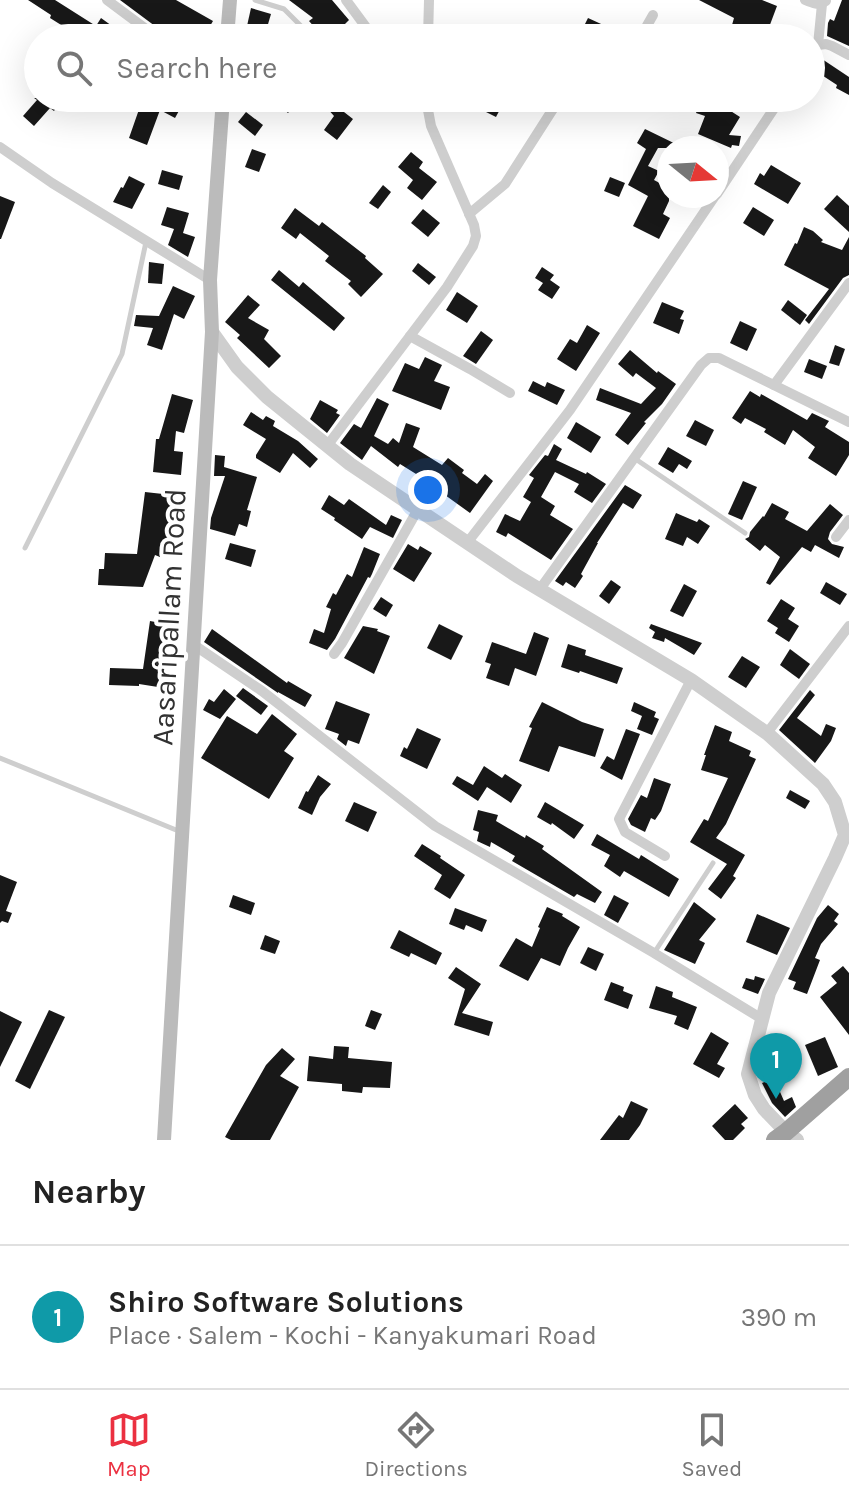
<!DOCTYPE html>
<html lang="en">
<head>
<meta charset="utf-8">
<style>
  :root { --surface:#fff; --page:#f2f2f2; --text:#222; --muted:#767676; --line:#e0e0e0; --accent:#eb3040 }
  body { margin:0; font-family:Karla,sans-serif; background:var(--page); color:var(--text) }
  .compass { position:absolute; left:657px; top:136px; width:72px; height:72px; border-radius:50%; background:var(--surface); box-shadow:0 8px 32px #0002; rotate:108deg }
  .you { position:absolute; left:428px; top:490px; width:28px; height:28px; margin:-20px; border:6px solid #fff; border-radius:50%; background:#1a73e8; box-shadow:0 0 0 12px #1a73e833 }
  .badge { display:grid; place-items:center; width:52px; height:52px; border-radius:50%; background:var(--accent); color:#fff; font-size:26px; font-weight:700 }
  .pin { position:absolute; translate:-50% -66px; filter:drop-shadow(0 2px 4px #0008) }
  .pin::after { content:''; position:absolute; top:42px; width:28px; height:24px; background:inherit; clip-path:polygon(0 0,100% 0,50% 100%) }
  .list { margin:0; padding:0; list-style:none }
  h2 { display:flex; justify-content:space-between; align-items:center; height:104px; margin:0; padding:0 32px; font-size:34px }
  h2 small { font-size:26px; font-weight:400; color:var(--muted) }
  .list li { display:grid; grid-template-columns:52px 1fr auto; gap:24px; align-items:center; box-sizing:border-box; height:144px; padding:0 32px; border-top:2px solid var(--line) }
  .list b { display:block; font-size:30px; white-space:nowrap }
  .list p { margin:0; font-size:26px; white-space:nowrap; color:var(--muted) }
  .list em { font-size:26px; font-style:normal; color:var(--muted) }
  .icon { flex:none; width:44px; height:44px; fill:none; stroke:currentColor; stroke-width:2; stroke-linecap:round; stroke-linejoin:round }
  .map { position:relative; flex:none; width:849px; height:1140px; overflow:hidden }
  .search { position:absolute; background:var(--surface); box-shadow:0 8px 32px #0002; left:24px; right:24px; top:24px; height:88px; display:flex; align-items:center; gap:20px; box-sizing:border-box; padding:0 28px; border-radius:44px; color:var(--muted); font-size:30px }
  .sheet { height:248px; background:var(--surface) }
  nav { display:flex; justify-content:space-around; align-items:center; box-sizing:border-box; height:112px; border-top:2px solid var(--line); background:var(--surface); font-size:22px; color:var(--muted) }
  nav a { display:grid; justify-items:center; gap:4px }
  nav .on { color:var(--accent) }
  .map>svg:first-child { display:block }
  .building { fill:#181818 }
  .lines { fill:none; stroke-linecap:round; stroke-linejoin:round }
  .service { stroke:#cecece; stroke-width:5 }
  .minor { stroke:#cecece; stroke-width:10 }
  .tertiary { stroke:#cecece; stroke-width:14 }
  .secondary { stroke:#bbb; stroke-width:14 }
  .trunk { stroke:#a0a0a0; stroke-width:18 }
  .labels { text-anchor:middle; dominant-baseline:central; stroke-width:8; stroke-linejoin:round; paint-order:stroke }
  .street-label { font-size:30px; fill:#313131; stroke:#fff }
</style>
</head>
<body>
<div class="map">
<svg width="849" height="1140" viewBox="0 0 849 1140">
  <rect width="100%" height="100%" fill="#fff"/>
  <g class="building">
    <path d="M28 0H55L96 26 101 18 119 31 115 38H82L50 18 51 15Z"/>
    <path d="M120 0H176L213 21 203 38H166L163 32Z"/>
    <path d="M289 0H332L349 20 345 24 361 34 364 38H324L309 21 313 18Z"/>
    <path d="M699 0H762L777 6 765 38 732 25 734 18Z"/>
    <path d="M842 0H849V46L827 36 828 23 830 19 834 21Z"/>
    <path d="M251 8 271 14 266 31 247 26Z"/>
    <path d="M588 18 612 29 608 38H578Z"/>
    <path d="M819 57 849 77V95L836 88 837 85 811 68V62Z"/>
    <path d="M34 98H59L57 100 60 102 54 111 50 108 34 126 23 116 37 100Z"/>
    <path d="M143 98H186L175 118 160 110 147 145 129 138Z"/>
    <path d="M270 98H300L288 113Z"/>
    <path d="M318 98H326L353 119 337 140 324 130 334 116Z"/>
    <path d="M486 98H506L496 117 480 109Z"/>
    <path d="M701 100 726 108 740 117 729 135 741 136 739 146 732 145 731 148 698 134 705 116 696 113Z"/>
    <path d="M246 112 263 125 255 136 238 122Z"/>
    <path d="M645 129 684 148H658L648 166 659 171 654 180 669 188V201L663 214 670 218 659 239 633 226 648 196 628 185 646 149 637 143Z"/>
    <path d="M252 149 266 154 259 172 245 167Z"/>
    <path d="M411 152 423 162 419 168 437 182 422 200 407 188 413 180 398 167Z"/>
    <path d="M771 165 801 183 788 204 754 184 760 173 764 176Z"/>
    <path d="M162 170 183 176 179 190 158 184Z"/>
    <path d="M129 176 145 184 132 209 113 202 121 187 123 188Z"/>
    <path d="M610 177 625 183 619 197 604 191Z"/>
    <path d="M383 185 391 192 378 209 369 203Z"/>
    <path d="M837 195 849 206V232L824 209Z"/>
    <path d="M0 196 15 202 1 239H0Z"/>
    <path d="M167 207 189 213 183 233 195 237 188 257 168 245 174 229 161 225Z"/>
    <path d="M753 207 774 220 764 236 743 223Z"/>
    <path d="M295 208 319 226 322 222 366 256 365 258 383 274 361 297 348 284 351 281 325 261 329 256 300 233 296 239 281 228Z"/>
    <path d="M423 209 440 223 428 237 411 223Z"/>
    <path d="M804 227 813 231 823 240 821 242 842 250 849 237V275L843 278 809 324 805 320 829 289 784 265 795 243 797 244Z"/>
    <path d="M149 262 164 264 162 284 148 283Z"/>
    <path d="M418 263 436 277 429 285 412 271Z"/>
    <path d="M542 267 554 275 550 280 560 287 552 299 538 290 543 283 535 278Z"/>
    <path d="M279 270 299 287 303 282 345 318 334 331 271 280Z"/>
    <path d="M173 286 195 296 184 319 174 314 162 350 147 345 153 328 134 326 136 315 159 316Z"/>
    <path d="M457 292 478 306 467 323 446 310Z"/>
    <path d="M248 295 260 305 248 318 269 330 264 339 281 356 269 368 237 338 240 335 225 322Z"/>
    <path d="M788 300 807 315 800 325 781 310Z"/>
    <path d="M662 302 684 311 680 319 684 320 679 334 653 323Z"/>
    <path d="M740 321 757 329 747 351 730 343Z"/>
    <path d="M587 325 600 333 576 371 557 359 570 339 577 343Z"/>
    <path d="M481 331 493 340 476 364 463 356Z"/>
    <path d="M835 345 845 349 839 366 829 363Z"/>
    <path d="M630 350 657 373 658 371 676 384 662 404 644 422 646 423 628 445 615 435 631 413 596 400 600 388 641 404 656 388 636 373 633 377 618 364Z"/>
    <path d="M425 357 442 365 434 381 450 387 441 410 392 391 405 363 419 369Z"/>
    <path d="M809 359 827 366 822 379 804 372Z"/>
    <path d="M533 381 545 387 547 382 565 390 557 405 528 391Z"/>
    <path d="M750 391 760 397 761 394 807 420 812 413 829 421 825 427 849 442V455L836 476 808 458 815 447 793 430 785 445 764 432 766 429 745 418 741 424 732 418Z"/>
    <path d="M172 394 193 400 184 433 176 431 174 451 183 452 181 475 153 472 156 439H159Z"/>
    <path d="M377 398 389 404 374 436 388 444 393 438 399 443 406 423 420 428 413 447 442 465 448 458 464 470 462 473 477 484 485 474 493 481 470 513 445 495 441 500 425 488 429 482 400 464 398 467 371 446 362 460 340 443 354 424 361 428Z"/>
    <path d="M320 400 338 410 336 413 340 415 327 433 310 419Z"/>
    <path d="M251 412 263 420 266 416 275 421 273 426 298 441 318 459 310 468 293 453 280 473 256 458V455L266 439 243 425Z"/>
    <path d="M695 420 714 430 706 446 686 436Z"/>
    <path d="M576 422 601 437 591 453 567 438Z"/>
    <path d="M554 444 562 449 556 460 586 474 587 472 606 484 592 503 574 492 579 484 555 472 541 497 555 506 550 515 573 529 551 560 508 533 506 537 496 532 505 514 520 521 531 502 523 497 534 478 529 475 545 455 548 456Z"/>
    <path d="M668 447 692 461 687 469 679 464 673 473 658 464Z"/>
    <path d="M215 455 225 456 224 467 257 477 247 510 251 511 247 527 239 524 235 536 210 529 211 518 225 476H214Z"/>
    <path d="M743 481 757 487 742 520 728 514Z"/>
    <path d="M625 485 642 495 633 509 623 503 597 543H598L581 574 583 576 575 588 566 582 563 586 555 581Z"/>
    <path d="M145 492 172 495 169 525H172L169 544 161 543 160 557 155 555 143 587 98 585 99 569H104L105 553 137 554Z"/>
    <path d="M329 495 344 505 349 499 386 525 391 515 402 520 393 538 370 527 362 539 334 520 335 518 321 509Z"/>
    <path d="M772 503 789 512 785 519 807 531 830 504 843 515 830 532 828 539 832 544 844 547 839 558 815 545 811 552 802 547 770 585 766 583 780 557 765 545 760 551 745 539 749 537 750 532 763 516 764 517Z"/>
    <path d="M676 513 697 522 699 519 710 526 698 544 687 537 683 546 665 539Z"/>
    <path d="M230 543 256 550 251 567 225 559Z"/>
    <path d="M408 544 418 550 420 546 432 553 414 582 393 569Z"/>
    <path d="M364 547 380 554 372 574 370 578 368 577 335 639 327 650 309 643 314 629 324 633 331 609 326 607 333 593 336 595 347 574 352 577Z"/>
    <path d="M611 580 621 587 609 604 599 596Z"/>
    <path d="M826 582 847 594 840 605 820 593Z"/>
    <path d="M684 584 697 591 683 617 670 611Z"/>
    <path d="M381 597 393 605 386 617 373 609Z"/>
    <path d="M781 599 795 608 788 619 799 626 789 642 775 633 778 628 767 621Z"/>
    <path d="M150 621 166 624 158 687 139 684V686L109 685 110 668 143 669Z"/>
    <path d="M439 624 463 636 451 660 427 648Z"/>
    <path d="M651 624 702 643 694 655 665 638 664 642 652 638 655 632 649 628Z"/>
    <path d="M363 626 378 629 377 631 390 636 374 674 344 658Z"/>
    <path d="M212 629 287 683 288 681 312 695 305 707 278 692V693L204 642Z"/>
    <path d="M534 632 549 638 536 676 515 668 509 686 486 678 491 664 485 662 492 642 526 654Z"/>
    <path d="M568 644 586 650 585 655 623 668 617 684 580 671 579 673 561 667Z"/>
    <path d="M790 649 810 664 799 679 780 665Z"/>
    <path d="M742 656 760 667 746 688 728 677Z"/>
    <path d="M243 688 268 706 261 715 236 696Z"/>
    <path d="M224 689 236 699 220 719 203 710 209 699 214 702Z"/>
    <path d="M810 690 815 695 797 718 821 736 826 724 836 728 831 741 815 763 779 730Z"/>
    <path d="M336 701 370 714 359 744 348 740 346 746 337 739 339 734 325 729Z"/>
    <path d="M542 702 582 722 604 729 595 757 559 746 549 772 519 761 532 728 529 727Z"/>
    <path d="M634 702 656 712 654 717 659 719 652 735 637 729 642 716 631 711Z"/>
    <path d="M272 714 297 734 284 751 294 758 269 799 201 758 227 716 257 734Z"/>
    <path d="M715 725 732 732 729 741 751 751 749 756 756 759 726 824 716 838 745 855 733 876 736 878 721 899 708 889 727 864 690 842 704 819 708 821 728 778 701 770 706 755H704Z"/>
    <path d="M417 728 441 739 427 769 400 756 404 747 407 749Z"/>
    <path d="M626 729 640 734 622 780 600 768 607 756 614 760Z"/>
    <path d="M484 766 502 778 505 774 522 785 511 803 487 787 478 801 452 784 457 776 473 785Z"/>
    <path d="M318 775 331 784 320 797 312 815 298 808 306 791 308 792Z"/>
    <path d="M654 778 671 784 661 811 655 820 651 818 645 832 631 825 628 819 641 795 647 798Z"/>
    <path d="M790 790 810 801 805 809 786 798Z"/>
    <path d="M354 802 377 812 368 832 345 821Z"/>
    <path d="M545 802 584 825 574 839 552 823 551 825 537 817Z"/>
    <path d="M478 810 498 815 496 821 525 838 526 835 544 846 542 849 602 892 595 903 577 894 574 897 512 861 515 856 491 842 490 847 477 841 479 832 473 830Z"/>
    <path d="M597 834 639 859 641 855 679 879 669 897 624 871 620 877 604 866 610 855 591 845Z"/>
    <path d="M422 844 441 856 440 858 465 875 450 899 434 889 442 875 414 856Z"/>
    <path d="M0 875 17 882 6 911 12 913 8 923 2 921 0 923Z"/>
    <path d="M233 895 255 903 251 915 229 907Z"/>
    <path d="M614 895 629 903 618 923 604 915Z"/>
    <path d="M694 902 716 919 699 940 705 943 695 964 664 950Z"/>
    <path d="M828 905 839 914 834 921 838 924 821 944 815 958 820 960 807 994 793 989 796 982 788 979 817 918Z"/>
    <path d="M547 907 563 914 562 916 580 927 568 948 560 966 541 958 528 981 499 966 516 938 532 947 540 928 538 927Z"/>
    <path d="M455 908 487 920 482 932 466 925 464 930 449 924Z"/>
    <path d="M757 914 790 928 777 955 746 942Z"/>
    <path d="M399 930 442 953 436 965 411 953 409 957 390 948Z"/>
    <path d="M265 935 280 941 275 954 260 949Z"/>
    <path d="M588 947 604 954 596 971 580 963Z"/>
    <path d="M843 966 849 973V1035L820 997 837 983 831 976Z"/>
    <path d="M456 967 481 984 462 1013 493 1022 489 1036 454 1025 465 989 448 978Z"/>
    <path d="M755 976 765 979 758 994 742 988 746 978 754 980Z"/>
    <path d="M611 982 624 987 623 991 633 995 628 1009 604 1000Z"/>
    <path d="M656 986 673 992 672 997 697 1007 688 1030 674 1024 677 1016 649 1008Z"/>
    <path d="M49 1010 65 1017 30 1089 15 1081Z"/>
    <path d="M371 1010 382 1014 375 1030 365 1026Z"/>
    <path d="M0 1011 22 1022 0 1067Z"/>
    <path d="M711 1032 729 1043 717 1064 725 1068 719 1078 693 1064Z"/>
    <path d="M825 1037 838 1067 818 1076 805 1045Z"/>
    <path d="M334 1046 349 1047 348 1058 392 1062 390 1088 363 1087 362 1093 342 1091V1084L307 1081 309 1056 333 1059Z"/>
    <path d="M282 1048 295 1059 280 1076 299 1087 270 1140H231L225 1137 266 1065Z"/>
    <path d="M774 1078 784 1101 792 1097 796 1107 785 1117 772 1103 762 1083Z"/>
    <path d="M631 1101 648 1109 640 1125 629 1140H600L619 1115 623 1118Z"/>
    <path d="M735 1104 748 1118 741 1124 745 1128 733 1140H725L712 1126Z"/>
  </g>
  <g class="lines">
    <g class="service">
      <path d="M255 0 284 9 313 38"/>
      <path d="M634 458 745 533"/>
      <path d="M25 548 122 354 146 242"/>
      <path d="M0 758 181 832"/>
      <path d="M654 953 713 863"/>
    </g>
    <g class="minor">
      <path d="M107 0 158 38"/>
      <path d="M346 0 374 38"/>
      <path d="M805 0C812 3 819 6 826 1"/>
      <path d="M428 38 429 0"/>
      <path d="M640 38 653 15"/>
      <path d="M818 45 822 4"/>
      <path d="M811 54 818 45 826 44 832 46 849 55"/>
      <path d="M0 147 52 183 210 280"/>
      <path d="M717 194 781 98"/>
      <path d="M469 214 505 184 560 98"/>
      <path d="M410 336 470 369 510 393"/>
      <path d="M774 385 849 283"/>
      <path d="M327 446 447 287 473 246 476 236 474 225 431 126 428 110V98"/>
      <path d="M836 537 849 520"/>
      <path d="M467 543 570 410 715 196"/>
      <path d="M540 589 701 365 709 358H719L727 362 849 422"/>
      <path d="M194 645 262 691 435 826 654 953 762 1019"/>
      <path d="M334 654 342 643 417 511"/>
      <path d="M767 733 849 626"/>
      <path d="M665 856 625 832 619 819 691 680"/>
    </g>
    <path class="tertiary" d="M212 332 237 367 267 397 350 464 517 576 691 680 768 734 823 784 835 802 845 835 835 858 769 993 748 1074 755 1095 764 1109 786 1132 797 1140"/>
    <g class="secondary">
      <path d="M227 38 230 0"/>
      <path d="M164 1140 212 332 210 280 223 98"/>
    </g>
    <path class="trunk" d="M775 1140 786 1132 849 1077"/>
  </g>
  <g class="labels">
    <g class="street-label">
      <text transform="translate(169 617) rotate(-87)">Aasaripallam Road</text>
    </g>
  </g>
</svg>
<svg class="compass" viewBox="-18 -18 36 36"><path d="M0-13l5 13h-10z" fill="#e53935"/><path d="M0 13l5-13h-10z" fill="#767676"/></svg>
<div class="you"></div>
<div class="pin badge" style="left:776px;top:1099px;background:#0f9aa8">1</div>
<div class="search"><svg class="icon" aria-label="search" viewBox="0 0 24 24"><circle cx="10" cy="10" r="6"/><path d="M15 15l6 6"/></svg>Search here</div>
</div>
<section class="sheet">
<h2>Nearby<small></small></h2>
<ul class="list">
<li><span class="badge" style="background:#0f9aa8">1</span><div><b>Shiro Software Solutions</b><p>Place · Salem - Kochi - Kanyakumari Road</p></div><em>390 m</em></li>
</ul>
</section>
<nav>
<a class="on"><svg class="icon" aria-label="map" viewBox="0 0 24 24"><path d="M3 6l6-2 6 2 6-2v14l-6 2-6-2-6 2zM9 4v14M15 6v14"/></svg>Map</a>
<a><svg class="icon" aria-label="directions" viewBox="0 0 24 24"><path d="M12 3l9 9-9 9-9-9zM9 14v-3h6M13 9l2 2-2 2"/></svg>Directions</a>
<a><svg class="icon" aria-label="saved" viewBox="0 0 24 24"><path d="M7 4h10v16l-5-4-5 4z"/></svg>Saved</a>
</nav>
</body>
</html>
